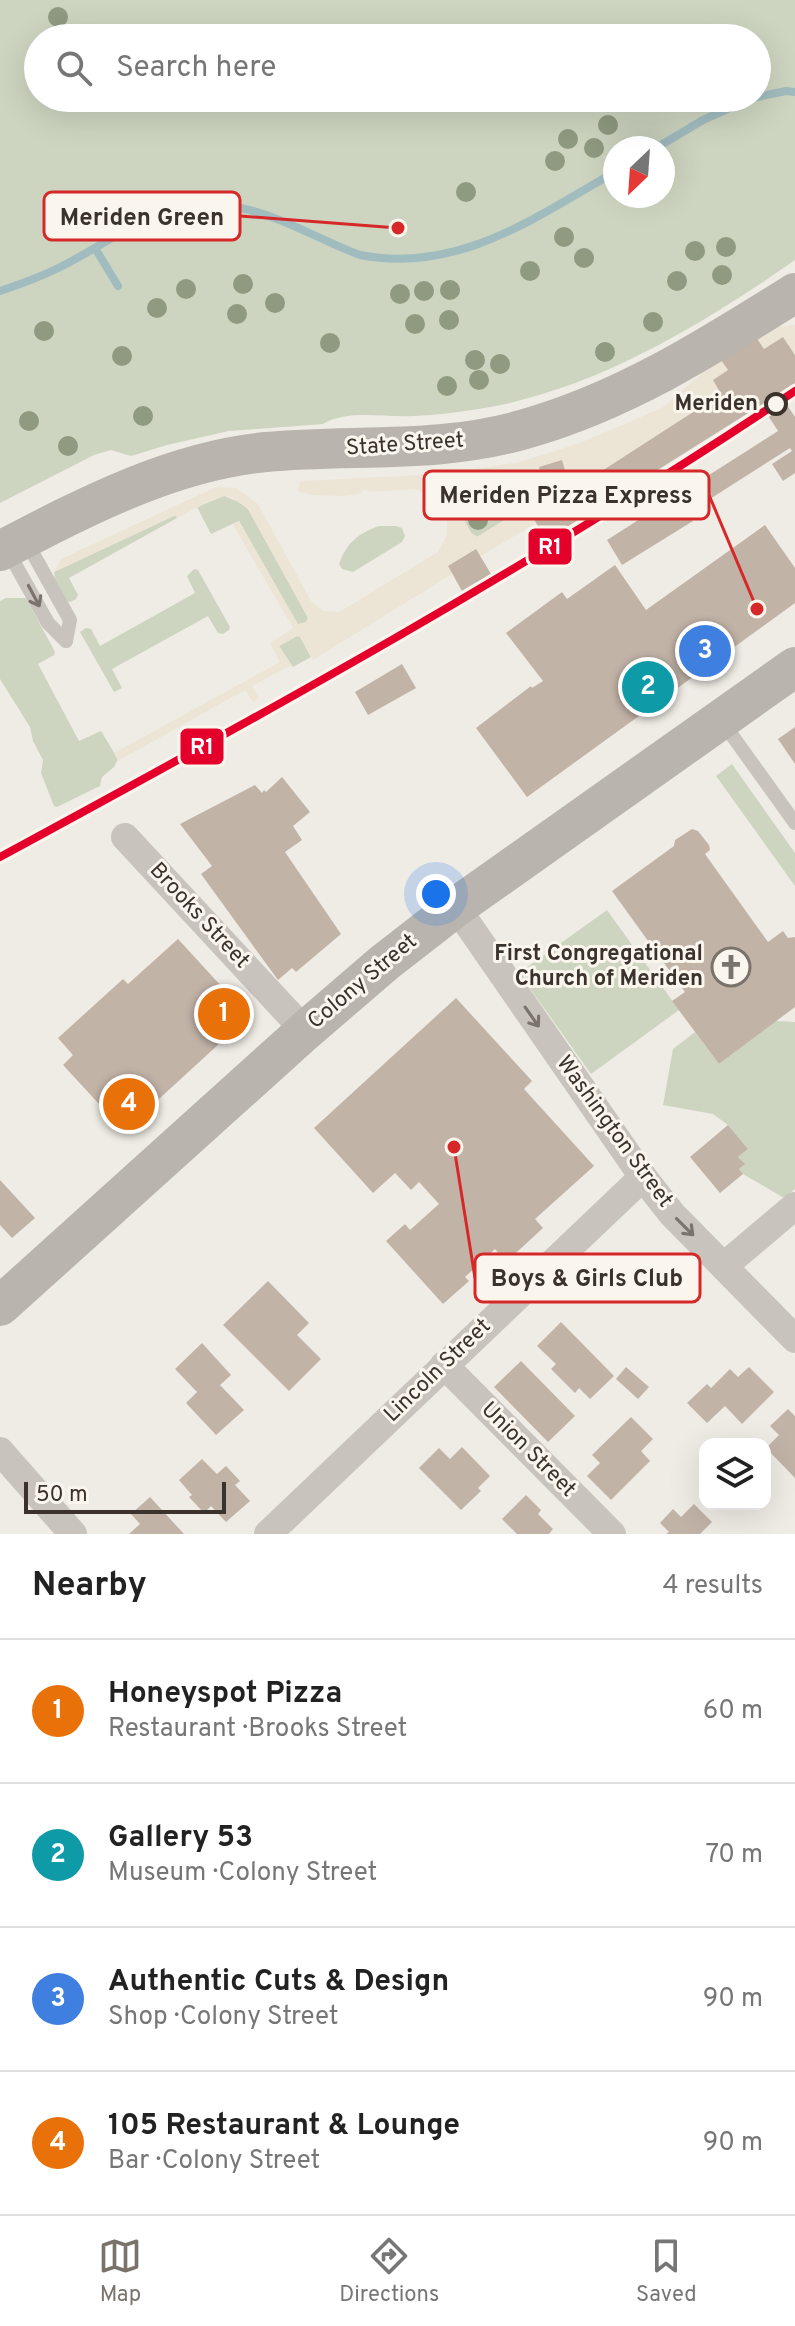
<!DOCTYPE html>
<html lang="en">
<head>
<meta charset="utf-8">
<style>
  :root { --surface:#fff; --page:#f6f6f6; --text:#222; --muted:#767676; --line:#e0e0e0; --accent:#79736c }
  body { margin:0; font-family:Overpass,sans-serif; background:var(--page); color:var(--text) }
  .controls { position:absolute; right:24px; bottom:24px; display:grid; overflow:hidden; border-radius:16px; box-shadow:0 8px 32px #0002 }
  .controls button { width:72px; height:72px; display:grid; place-items:center; padding:0; border:0; border-bottom:2px solid var(--line); background:var(--surface); color:var(--text); font:40px sans-serif }
  .compass { position:absolute; left:603px; top:136px; width:72px; height:72px; border-radius:50%; background:var(--surface); box-shadow:0 8px 32px #0002; rotate:205deg }
  .scale { position:absolute; left:24px; bottom:20px; width:202px; box-sizing:border-box; padding-left:8px; border:4px solid #3a322b; border-top:0; font-size:22px; line-height:28px; white-space:nowrap; color:#3a322b; -webkit-text-stroke:6px #faf6ed; paint-order:stroke }
  .you { position:absolute; left:436px; top:894px; width:28px; height:28px; margin:-20px; border:6px solid #fff; border-radius:50%; background:#1a73e8; box-shadow:0 0 0 12px #1a73e833 }
  .badge { display:grid; place-items:center; width:52px; height:52px; border-radius:50%; background:var(--accent); color:#fff; font-size:26px; font-weight:700 }
  .pin { position:absolute; translate:-50% -50%; border:4px solid #fff; box-shadow:0 2px 8px #0006 }
  .list { margin:0; padding:0; list-style:none }
  h2 { display:flex; justify-content:space-between; align-items:center; height:104px; margin:0; padding:0 32px; font-size:34px }
  h2 small { font-size:26px; font-weight:400; color:var(--muted) }
  .list li { display:grid; grid-template-columns:52px 1fr auto; gap:24px; align-items:center; box-sizing:border-box; height:144px; padding:0 32px; border-top:2px solid var(--line) }
  .list b { display:block; font-size:30px; white-space:nowrap }
  .list p { margin:0; font-size:26px; white-space:nowrap; color:var(--muted) }
  .list em { font-size:26px; font-style:normal; color:var(--muted) }
  .icon { flex:none; width:44px; height:44px; fill:none; stroke:currentColor; stroke-width:2; stroke-linecap:round; stroke-linejoin:round }
  .map { position:relative; flex:none; width:795px; height:1534px; overflow:hidden }
  .search { position:absolute; background:var(--surface); box-shadow:0 8px 32px #0002; left:24px; right:24px; top:24px; height:88px; display:flex; align-items:center; gap:20px; box-sizing:border-box; padding:0 28px; border-radius:44px; color:var(--muted); font-size:30px }
  .sheet { height:680px; background:var(--surface) }
  nav { display:flex; justify-content:space-around; align-items:center; box-sizing:border-box; height:112px; border-top:2px solid var(--line); background:var(--surface); font-size:22px; color:var(--muted) }
  nav a { display:grid; justify-items:center; gap:4px }
  nav .on { color:var(--accent) }
  .map>svg:first-child { display:block }
  .green { fill:#cdd5c0; fill-rule:evenodd }
  .plaza { fill:#ece5d5; fill-rule:evenodd }
  .lines { fill:none; stroke-linecap:round; stroke-linejoin:round }
  .stream { stroke:#a1bcbf; stroke-width:8 }
  .building { fill:#c2b3a7 }
  .lane { stroke:#c8c4bd; stroke-width:14 }
  .street { stroke:#c8c4bd; stroke-width:28 }
  .secondary { stroke:#b9b4ae; stroke-width:40 }
  .rail-1-casing { stroke:#faf6ed; stroke-width:14 }
  .rail-1 { stroke:#e4002b; stroke-width:8 }
  .tree { fill:#909a81 }
  .oneway { stroke:#7a746d }
  .stop-dot { fill:#faf6ed; stroke:#3a322b; stroke-width:4 }
  .labels { text-anchor:middle; dominant-baseline:central; stroke-width:6; stroke-linejoin:round; paint-order:stroke }
  .stop-label { font-size:22px; font-weight:bold; fill:#3a322b; stroke:#faf6ed; text-anchor:end }
  .street-label { font-size:22px; fill:#3a322b; stroke:#faf6ed }
  .poi-label { font-size:22px; font-weight:bold; fill:#3a322b; stroke:#faf6ed; text-anchor:end }
  .leader { fill:none; stroke:#d62828; stroke-width:3 }
  .callout-dot { fill:#d62828; stroke:#faf6ed; stroke-width:3 }
  .callout { fill:#faf6ed; stroke:#d62828; stroke-width:3 }
  .callout-label { font-size:24px; text-anchor:middle; font-weight:bold; fill:#3a322b }
  .line-badge { stroke:#faf6ed; stroke-width:3 }
  .badge-label { font-size:22px; text-anchor:middle; font-weight:bold; fill:#fff }
</style>
</head>
<body>
<div class="map">
<svg width="795" height="1534" viewBox="0 0 795 1534">
  <rect width="100%" height="100%" fill="#efece5"/>
  <g class="green">
    <path d="M0 0H795V260C704 324 596 389 485 408 461 412 436 415 413 416 384 418 348 409 323 424L229 431 167 445 131 456 111 450 94 455 0 503ZM38 38H757V98H38ZM615 148H663V196H615Z"/>
    <path d="M566 470 571 475 570 480 477 537 471 533 453 500 458 493 521 483Z"/>
    <path d="M224 496 239 502 248 509 306 614 308 618 306 622 299 625 296 622 239 521 211 534 197 507Z"/>
    <path d="M176 515 177 518 69 578 78 595 76 599 70 602 67 601 55 579 54 572Z"/>
    <path d="M379 526H396L402 528 405 536 402 542 353 572 342 569 339 564C346 543 359 533 379 526Z"/>
    <path d="M194 569 198 570 230 627 229 630 223 634 218 633 208 616 112 669 122 688 114 692 80 632 86 628 91 629 100 646 195 593 187 576Z"/>
    <path d="M6 598H26L55 652 54 655 38 664 79 741 101 731 118 759 114 767 102 777 100 786 57 807 54 806 41 773 43 760 33 741 30 727 0 679V601Z"/>
    <path d="M299 635 311 657 293 667 279 646Z"/>
    <path d="M732 764 795 853V886L716 776Z"/>
    <path d="M607 910 679 1010 591 1074 519 973Z"/>
    <path d="M776 1021 795 1022V1189L784 1198 743 1174 739 1169 744 1164 738 1157 748 1149 728 1125 713 1114 663 1105 673 1049 695 1032 719 1064Z"/>
  </g>
  <g class="plaza">
    <path d="M795 325V355L783 337 764 349 756 337 771 328Z"/>
    <path d="M721 360 728 370 713 380 721 394 532 515 536 523 481 556 476 550 448 566 452 574 313 660 301 637 296 636 279 646 291 665 252 686 259 698 253 702 245 690 118 761 114 753 280 662 270 643 293 628 233 525 239 521 298 624 306 622 308 618 248 509 231 497 224 496 214 499 177 518 175 515 54 572 61 559 216 487 236 488 258 504 311 601 323 611 339 612 438 552 447 535V518L439 501 425 492 415 489 372 492 364 490 358 494 341 496 314 495 299 492 298 488 301 481 442 474 519 462 577 444 662 408 708 368ZM566 470 571 475 570 480 477 537 471 533 453 500 458 493 521 483Z"/>
  </g>
  <g class="lines">
    <g class="stream">
      <path d="M757 97 786 91 795 92"/>
      <path d="M656 148 703 120 752 98"/>
      <path d="M95 248 118 286"/>
      <path d="M0 291C24 283 46 275 68 263 131 230 168 192 245 209 285 218 322 241 360 255 458 274 534 218 615 172"/>
    </g>
  </g>
  <g class="building">
    <path d="M756 337 764 349 783 337 795 355V383L779 393 795 417V473L783 481 772 464 792 451 790 448 688 513 693 521 622 565 607 540 778 431 761 405 546 540 532 516 721 394 713 380 728 370 721 360Z"/>
    <path d="M562 460 565 470 542 477 539 467Z"/>
    <path d="M765 525 795 568V603L527 797 476 728 531 686 532 688 543 681 506 633 562 592 567 599 615 565 646 610Z"/>
    <path d="M476 549 491 574 462 591 448 566Z"/>
    <path d="M402 664 416 688 368 715 355 692Z"/>
    <path d="M795 727V764L778 739Z"/>
    <path d="M282 777 310 812 293 826 302 840 285 852 341 934 296 972 292 968 278 980 201 874 212 866 180 824 255 785 262 793 264 790 266 792Z"/>
    <path d="M692 829 698 831 709 845 710 850 705 854 768 942 783 931 788 938 795 937V1007L719 1064 672 1001 685 992 612 891 674 846 675 840Z"/>
    <path d="M178 939 245 1012 244 1021 124 1131 63 1065 73 1055 58 1038 123 979 128 984Z"/>
    <path d="M456 998 532 1081 524 1089 594 1166 535 1219 543 1228 506 1262 495 1249 465 1277 469 1281 443 1304 386 1241 405 1224 410 1230 439 1204 419 1182 411 1190 395 1173 373 1193 314 1128Z"/>
    <path d="M728 1125 748 1149 738 1157 745 1164 739 1169 743 1174 720 1193 690 1157Z"/>
    <path d="M0 1180 35 1218 12 1238 0 1225Z"/>
    <path d="M268 1281 309 1323 297 1335 321 1359 289 1391 223 1325Z"/>
    <path d="M561 1322 614 1376 590 1399 579 1388 575 1393 551 1369 556 1364 537 1346Z"/>
    <path d="M202 1343 231 1375 220 1385 244 1410 216 1435 186 1403 197 1392 175 1369Z"/>
    <path d="M521 1361 575 1416 548 1442 494 1387Z"/>
    <path d="M626 1367 649 1387 638 1399 616 1379Z"/>
    <path d="M749 1367 774 1392 742 1424 725 1406 707 1423 687 1403 707 1384 711 1388 730 1369 738 1377Z"/>
    <path d="M788 1409 795 1416V1478L766 1448 779 1435 770 1426Z"/>
    <path d="M631 1417 653 1439 641 1451 650 1461 611 1500 587 1476 600 1463 592 1455Z"/>
    <path d="M462 1447 490 1476 478 1488 481 1491 461 1510 419 1468 439 1448 450 1459Z"/>
    <path d="M202 1459 217 1474 226 1466 240 1481 235 1485 250 1501 226 1522 211 1506 204 1513 189 1497 192 1495 179 1480Z"/>
    <path d="M526 1495 541 1510 538 1514 553 1529 549 1534H517L502 1519Z"/>
    <path d="M150 1497 184 1534H129L140 1524 131 1514Z"/>
    <path d="M694 1504 712 1522 700 1534H666L669 1532 660 1523 673 1509 681 1517Z"/>
  </g>
  <g class="lines">
    <g class="lane">
      <path d="M26 541 70 620 66 641"/>
      <path d="M6 548 48 623 66 641"/>
      <path d="M721 720 795 823"/>
    </g>
    <g class="street">
      <path d="M125 837 305 1031"/>
      <path d="M456 907 643 1177 672 1214 795 1339"/>
      <path d="M724 1266 795 1206"/>
      <path d="M444 1365 612 1534"/>
      <path d="M0 1451 73 1534"/>
      <path d="M268 1534 643 1177"/>
    </g>
    <g class="secondary">
      <path d="M0 551C83 508 171 461 266 452 353 444 440 454 525 429 624 401 709 347 795 293"/>
      <path d="M0 1306 305 1031 384 963 456 907 795 667"/>
    </g>
    <defs>
      <path id="rail-1" d="M0 857C270 711 540 562 795 391"/>
    </defs>
    <use href="#rail-1" class="rail-1-casing"/>
    <use href="#rail-1" class="rail-1"/>
  </g>
  <g class="tree">
    <circle cx="58" cy="17" r="10"/>
    <circle cx="608" cy="125" r="10"/>
    <circle cx="568" cy="139" r="10"/>
    <circle cx="594" cy="148" r="10"/>
    <circle cx="555" cy="161" r="10"/>
    <circle cx="466" cy="192" r="10"/>
    <circle cx="564" cy="237" r="10"/>
    <circle cx="726" cy="247" r="10"/>
    <circle cx="695" cy="251" r="10"/>
    <circle cx="584" cy="258" r="10"/>
    <circle cx="530" cy="271" r="10"/>
    <circle cx="722" cy="275" r="10"/>
    <circle cx="677" cy="281" r="10"/>
    <circle cx="243" cy="284" r="10"/>
    <circle cx="186" cy="289" r="10"/>
    <circle cx="450" cy="290" r="10"/>
    <circle cx="424" cy="291" r="10"/>
    <circle cx="400" cy="294" r="10"/>
    <circle cx="275" cy="303" r="10"/>
    <circle cx="157" cy="308" r="10"/>
    <circle cx="237" cy="314" r="10"/>
    <circle cx="449" cy="320" r="10"/>
    <circle cx="653" cy="322" r="10"/>
    <circle cx="415" cy="324" r="10"/>
    <circle cx="44" cy="331" r="10"/>
    <circle cx="330" cy="343" r="10"/>
    <circle cx="605" cy="352" r="10"/>
    <circle cx="122" cy="356" r="10"/>
    <circle cx="475" cy="360" r="10"/>
    <circle cx="500" cy="364" r="10"/>
    <circle cx="479" cy="380" r="10"/>
    <circle cx="447" cy="386" r="10"/>
    <circle cx="143" cy="416" r="10"/>
    <circle cx="29" cy="421" r="10"/>
    <circle cx="68" cy="446" r="10"/>
    <circle cx="478" cy="520" r="10"/>
  </g>
  <defs><path id="oneway-shaft" d="M-6 0H5M1.5-3L5.5 0L1.5 3" fill="none" stroke-width="1.6" stroke-linecap="round" stroke-linejoin="round" transform="scale(2)"/></defs>
  <g class="oneway">
    <use href="#oneway-shaft" transform="translate(34 596) rotate(62)"/>
    <use href="#oneway-shaft" transform="translate(532 1017) rotate(55)"/>
    <use href="#oneway-shaft" transform="translate(685 1227) rotate(45)"/>
  </g>
  <defs>
    <symbol id="church-ring" viewBox="-11 -11 22 22"><circle r="9.5" fill="#faf6ed" stroke="#79736c" stroke-width="1.5"/><path d="M-1.2-6h2.4v3.5h3.3v2.4h-3.3V6h-2.4V-.1h-3.3v-2.4h3.3Z" fill="#79736c"/></symbol>
  </defs>
  <g fill-rule="evenodd">
    <use href="#church-ring" x="709" y="945" width="44" height="44"/>
  </g>
  <circle class="stop-dot" cx="776" cy="404" r="10"/>
  <g class="labels">
    <g class="stop-label">
      <text x="758" y="404">Meriden</text>
    </g>
    <g class="street-label">
      <text transform="translate(405 445) rotate(-4)">State Street</text>
      <text transform="translate(199 916) rotate(47)">Brooks Street</text>
      <text transform="translate(363 982) rotate(-40)">Colony Street</text>
      <text transform="translate(614 1132) rotate(54)">Washington Street</text>
      <text transform="translate(438 1371) rotate(-44)">Lincoln Street</text>
      <text transform="translate(528 1450) rotate(45)">Union Street</text>
    </g>
    <g class="poi-label">
      <text x="703" y="954">First Congregational<tspan x="703" dy="25">Church of Meriden</tspan></text>
    </g>
  </g>
  <path class="leader" d="M398 228L240 216M757 609L709 495M454 1147L475 1278"/>
  <g class="callout-dot">
    <circle cx="398" cy="228" r="8"/>
    <circle cx="757" cy="609" r="8"/>
    <circle cx="454" cy="1147" r="8"/>
  </g>
  <g class="callout">
    <rect x="44" y="192" width="196" height="48" rx="8"/>
    <rect x="424" y="471" width="285" height="48" rx="8"/>
    <rect x="475" y="1254" width="225" height="48" rx="8"/>
  </g>
  <g class="callout-label">
    <text x="142" y="225">Meriden Green</text>
    <text x="566" y="503">Meriden Pizza Express</text>
    <text x="587" y="1286">Boys &amp; Girls Club</text>
  </g>
  <g class="line-badge">
    <rect x="527" y="527" width="46" height="39" rx="8" fill="#e4002b"/>
    <rect x="179" y="727" width="46" height="39" rx="8" fill="#e4002b"/>
  </g>
  <g class="badge-label">
    <text x="550" y="554">R1</text>
    <text x="202" y="754">R1</text>
  </g>
</svg>
<div class="controls">
<button><svg class="icon" aria-label="layers" viewBox="0 0 24 24"><path d="M12 4l9 5-9 5-9-5zM3 14l9 5 9-5"/></svg></button>
</div>
<svg class="compass" viewBox="-18 -18 36 36"><path d="M0-13l5 13h-10z" fill="#e53935"/><path d="M0 13l5-13h-10z" fill="#767676"/></svg>
<div class="scale">50 m</div>
<div class="you"></div>
<div class="pin badge" style="left:224px;top:1014px;background:#e8710a">1</div>
<div class="pin badge" style="left:648px;top:687px;background:#0f9aa8">2</div>
<div class="pin badge" style="left:705px;top:651px;background:#3f7fe0">3</div>
<div class="pin badge" style="left:129px;top:1104px;background:#e8710a">4</div>
<div class="search"><svg class="icon" aria-label="search" viewBox="0 0 24 24"><circle cx="10" cy="10" r="6"/><path d="M15 15l6 6"/></svg>Search here</div>
</div>
<section class="sheet">
<h2>Nearby<small>4 results</small></h2>
<ul class="list">
<li><span class="badge" style="background:#e8710a">1</span><div><b>Honeyspot Pizza</b><p>Restaurant · Brooks Street</p></div><em>60 m</em></li>
<li><span class="badge" style="background:#0f9aa8">2</span><div><b>Gallery 53</b><p>Museum · Colony Street</p></div><em>70 m</em></li>
<li><span class="badge" style="background:#3f7fe0">3</span><div><b>Authentic Cuts &amp; Design</b><p>Shop · Colony Street</p></div><em>90 m</em></li>
<li><span class="badge" style="background:#e8710a">4</span><div><b>105 Restaurant &amp; Lounge</b><p>Bar · Colony Street</p></div><em>90 m</em></li>
</ul>
</section>
<nav>
<a class="on"><svg class="icon" aria-label="map" viewBox="0 0 24 24"><path d="M3 6l6-2 6 2 6-2v14l-6 2-6-2-6 2zM9 4v14M15 6v14"/></svg>Map</a>
<a><svg class="icon" aria-label="directions" viewBox="0 0 24 24"><path d="M12 3l9 9-9 9-9-9zM9 14v-3h6M13 9l2 2-2 2"/></svg>Directions</a>
<a><svg class="icon" aria-label="saved" viewBox="0 0 24 24"><path d="M7 4h10v16l-5-4-5 4z"/></svg>Saved</a>
</nav>
</body>
</html>
